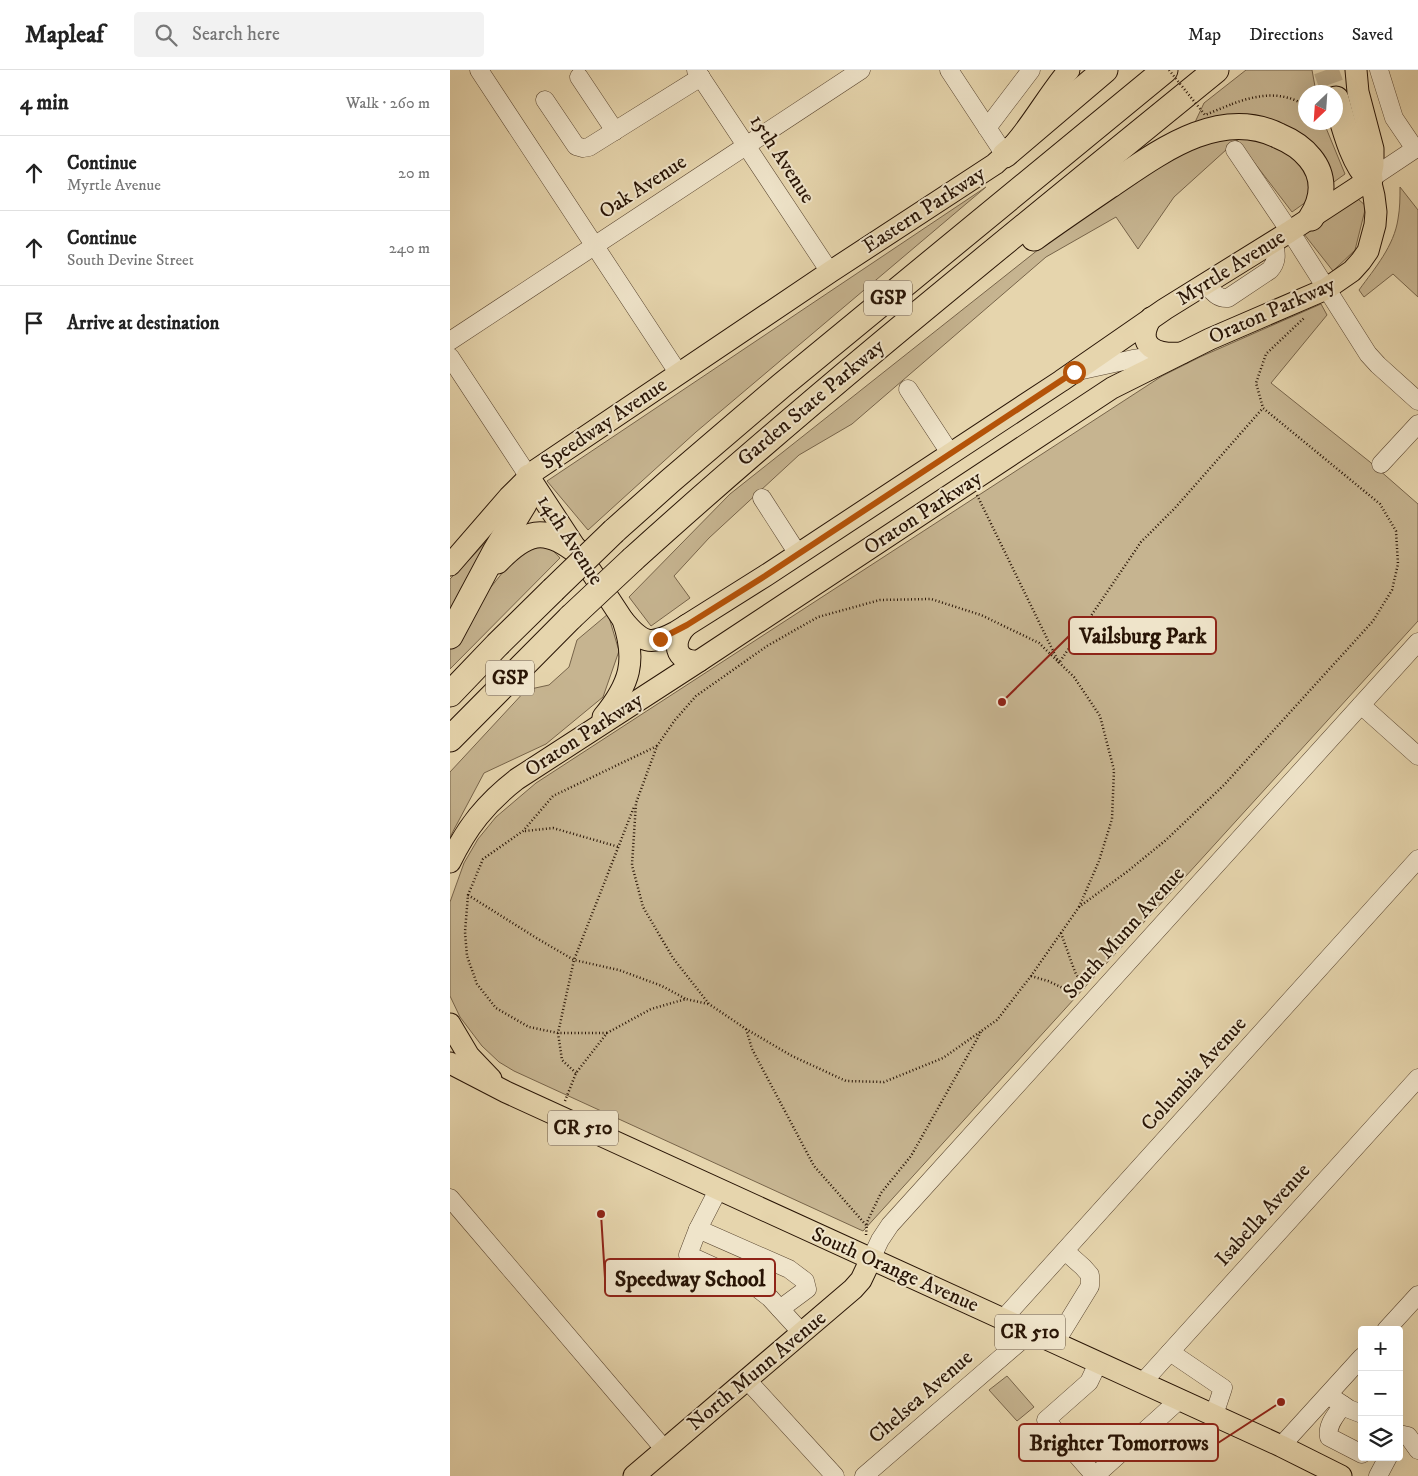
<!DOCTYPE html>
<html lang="en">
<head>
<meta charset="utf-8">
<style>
  :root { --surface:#fff; --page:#f2f2f2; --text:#222; --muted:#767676; --line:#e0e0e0 }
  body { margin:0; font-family:"IM FELL DW Pica",serif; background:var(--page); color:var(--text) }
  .controls { position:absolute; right:15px; bottom:15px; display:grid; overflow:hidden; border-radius:5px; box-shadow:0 5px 20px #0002 }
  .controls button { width:45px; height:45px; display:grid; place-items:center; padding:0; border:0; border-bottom:1px solid var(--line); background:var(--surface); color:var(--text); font:25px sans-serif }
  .compass { position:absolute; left:848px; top:15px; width:45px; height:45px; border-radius:50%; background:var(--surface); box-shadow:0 5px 20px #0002; rotate:205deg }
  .stop { position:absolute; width:15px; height:15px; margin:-11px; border:4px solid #b45309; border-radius:50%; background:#fff }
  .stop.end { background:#b45309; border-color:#fff; box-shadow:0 1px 5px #0008 }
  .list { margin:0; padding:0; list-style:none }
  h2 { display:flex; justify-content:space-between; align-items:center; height:65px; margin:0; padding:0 20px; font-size:21px }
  h2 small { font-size:16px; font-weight:400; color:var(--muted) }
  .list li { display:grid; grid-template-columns:32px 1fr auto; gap:15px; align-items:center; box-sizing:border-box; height:75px; padding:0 20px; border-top:1px solid var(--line) }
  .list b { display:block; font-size:19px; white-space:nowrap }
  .list p { margin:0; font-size:16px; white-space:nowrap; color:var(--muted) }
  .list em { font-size:16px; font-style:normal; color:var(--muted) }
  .icon { flex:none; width:28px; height:28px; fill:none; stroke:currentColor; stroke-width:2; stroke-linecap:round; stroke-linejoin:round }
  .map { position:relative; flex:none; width:968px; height:1406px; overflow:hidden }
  header { display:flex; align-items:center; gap:30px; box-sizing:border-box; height:70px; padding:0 25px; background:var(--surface); border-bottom:1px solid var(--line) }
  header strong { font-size:24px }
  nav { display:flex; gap:28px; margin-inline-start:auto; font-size:18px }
  .search { width:350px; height:45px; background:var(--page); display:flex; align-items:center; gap:12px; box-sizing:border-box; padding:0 18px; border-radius:5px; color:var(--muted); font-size:19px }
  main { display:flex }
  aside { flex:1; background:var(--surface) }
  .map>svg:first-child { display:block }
  .green { fill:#c6b490; stroke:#77644a }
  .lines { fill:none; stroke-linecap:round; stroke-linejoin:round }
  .highway-tunnel { stroke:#c0ae8b; stroke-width:25; stroke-dasharray:25 12; stroke-linecap:butt }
  .minor-casing { stroke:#58442f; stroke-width:19 }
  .major-casing { stroke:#281405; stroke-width:23 }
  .highway-casing { stroke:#281405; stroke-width:27 }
  .path { stroke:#281405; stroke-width:2.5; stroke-dasharray:1 2.5; stroke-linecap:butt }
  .minor { stroke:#efe4ca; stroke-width:18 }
  .major { stroke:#e6d5ad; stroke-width:21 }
  .highway { stroke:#e6d5ad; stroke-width:25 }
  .highway-bridge-casing { stroke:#281405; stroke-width:27; stroke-linecap:butt }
  .path-bridge { stroke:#281405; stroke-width:2.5; stroke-dasharray:1 2.5; stroke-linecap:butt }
  .highway-bridge { stroke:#e6d5ad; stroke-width:25 }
  .route { stroke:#b45309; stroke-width:6 }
  .labels { text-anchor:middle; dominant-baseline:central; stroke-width:4; stroke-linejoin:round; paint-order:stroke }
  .shield { fill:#efe4ca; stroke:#645240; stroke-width:1 }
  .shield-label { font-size:20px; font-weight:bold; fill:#281405 }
  .street-label { font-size:21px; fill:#281405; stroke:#efe4ca }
  .leader { fill:none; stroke:#8f2418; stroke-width:2 }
  .callout-dot { fill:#8f2418; stroke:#efe4ca; stroke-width:2 }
  .callout { fill:#efe4ca; stroke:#8f2418; stroke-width:2 }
  .callout-label { font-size:22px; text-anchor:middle; font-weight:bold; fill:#281405 }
</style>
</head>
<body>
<header>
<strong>Mapleaf</strong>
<div class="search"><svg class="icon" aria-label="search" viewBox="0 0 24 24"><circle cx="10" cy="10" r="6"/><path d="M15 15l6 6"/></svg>Search here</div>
<nav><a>Map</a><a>Directions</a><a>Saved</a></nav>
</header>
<main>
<aside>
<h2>4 min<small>Walk · 260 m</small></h2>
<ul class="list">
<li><svg class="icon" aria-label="ahead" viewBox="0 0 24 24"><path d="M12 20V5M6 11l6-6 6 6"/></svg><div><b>Continue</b><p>Myrtle Avenue</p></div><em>20 m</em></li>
<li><svg class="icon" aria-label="ahead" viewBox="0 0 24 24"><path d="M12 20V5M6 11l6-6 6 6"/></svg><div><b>Continue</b><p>South Devine Street</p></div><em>240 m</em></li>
<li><svg class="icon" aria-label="arrive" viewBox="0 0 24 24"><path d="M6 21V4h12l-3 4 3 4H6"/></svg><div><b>Arrive at destination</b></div></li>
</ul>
</aside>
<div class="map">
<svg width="968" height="1406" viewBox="0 0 968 1406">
  <rect width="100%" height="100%" fill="#e6d5ad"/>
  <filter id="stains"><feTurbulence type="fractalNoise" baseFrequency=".004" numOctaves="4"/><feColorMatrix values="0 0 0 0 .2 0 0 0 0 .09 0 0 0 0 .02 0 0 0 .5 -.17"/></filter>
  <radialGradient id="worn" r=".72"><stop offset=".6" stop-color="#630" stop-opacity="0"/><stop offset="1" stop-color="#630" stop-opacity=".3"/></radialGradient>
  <g class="green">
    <path d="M796 0H862L866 22H856V52L874 53 895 104 842 142 787 70 724 127 688 179 666 147 596 187 402 354 349 385 259 468 224 506 240 528 201 556 179 527 280 424 584 183 674 113 733 78 754 33Z"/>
    <path d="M536 117 246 362 138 460 97 411Z"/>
    <path d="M950 117 968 140V227L943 204 914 227 909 220C925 198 944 176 948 149 950 138 950 128 950 117Z"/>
    <path d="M908 129 916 136 905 180 883 201 854 164Z"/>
    <path d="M871 234 877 245 821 313 920 392 968 434V551L413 1161 64 1001 49 992 32 976 10 947 0 926V832L14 793 28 769 46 747 86 713 712 306 750 287Z"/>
    <path d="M45 463 0 544V509Z"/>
    <path d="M97 474 110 488 0 599V578L25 537 69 482Z"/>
    <path d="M158 544 169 581 153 627 96 674 34 703 0 767V702L76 620 99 615 119 597 127 570Z"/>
    <path d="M557 1306 584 1337 567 1351 539 1320Z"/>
  </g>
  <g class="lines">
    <path class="highway-tunnel" d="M876 0 881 14"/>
    <defs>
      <g id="minor">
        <path d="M29 0 229 304"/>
        <path d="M246 0 380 202"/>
        <path d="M499 0 555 85"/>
        <path d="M929 0 944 48 965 79"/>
        <path d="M129 7 165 61"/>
        <path d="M95 30 126 76 133 78 139 77 251 7"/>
        <path d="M537 58 581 0"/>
        <path d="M785 80 847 172 918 284 928 295 968 331"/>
        <path d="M920 109 968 77"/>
        <path d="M755 213C762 221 767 229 778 228L820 200C828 191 826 183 824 172"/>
        <path d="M0 271 411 0"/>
        <path d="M0 287 79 407"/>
        <path d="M628 301 683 289 720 284"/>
        <path d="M458 319 500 383"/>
        <path d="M931 394 968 354"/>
        <path d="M312 428 348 484"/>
        <path d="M911 635 968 686"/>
        <path d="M268 1120 248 1159 238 1185 302 1214 320 1228 352 1263"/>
        <path d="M0 1128 215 1380"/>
        <path d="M248 1159 339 1199 355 1211 357 1219 330 1239"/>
        <path d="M421 1189 430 1170 440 1155 968 572"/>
        <path d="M553 1249 968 789"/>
        <path d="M936 1260 968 1225"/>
        <path d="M605 1273 640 1216V1205L633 1197 615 1181"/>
        <path d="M720 1282 773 1318 764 1345"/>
        <path d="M298 1311 385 1406"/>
        <path d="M692 1313 968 1008"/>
        <path d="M884 1329 899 1339 912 1344"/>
        <path d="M893 1335C887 1344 876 1355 879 1367L912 1384"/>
        <path d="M949 1364 958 1366 968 1380"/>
        <path d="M831 1376 912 1287"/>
        <path d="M414 1406 581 1262"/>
        <path d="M645 1406 596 1350 639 1312 648 1293"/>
        <path d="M645 1406 729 1330"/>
        <path d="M928 1406 938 1387"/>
      </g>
      <g id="major">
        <path d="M701 248C684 277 707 285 732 283"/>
        <path d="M79 407 173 550C187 591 180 614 153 647"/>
        <path d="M0 495 59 427 86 400 380 202 545 94C576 67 593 31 619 0"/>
        <path d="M173 550C192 573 200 576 226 562L315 506 611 311 715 239 839 162 920 109"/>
        <path d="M237 555C221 570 224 593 249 591"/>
        <path d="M0 792C17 757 36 733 67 709L249 591 662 318 760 269 876 219 902 201 911 191 918 181 925 155 926 142 924 126 920 109 923 95V79L908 22 906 0"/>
        <path d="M0 954 19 986 41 1009"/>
        <path d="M0 993 56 1022 831 1376 891 1406"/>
        <path d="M184 1406 403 1219 411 1210 421 1189"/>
      </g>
      <g id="highway">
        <path d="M886 29C893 52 902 93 920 109"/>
        <path d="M555 85 655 0"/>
        <path d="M584 168C609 150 634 133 659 116 708 83 769 36 829 66 841 71 852 78 860 88 875 106 874 128 861 148"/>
        <path d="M164 461 220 411 331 316 715 0"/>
        <path d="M183 489C371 319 569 161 766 0"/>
        <path d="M47 491C76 461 94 455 128 482"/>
        <path d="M0 566 46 480 74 434 78 420 79 407"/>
        <path d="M0 624 47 575 103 520"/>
        <path d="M0 669 121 547"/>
      </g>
    </defs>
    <use href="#minor" class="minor-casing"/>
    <use href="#major" class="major-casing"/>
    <use href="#highway" class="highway-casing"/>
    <g class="path">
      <path d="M782 34C806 25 832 20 856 36"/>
      <path d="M527 425 609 593 691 472 725 438 813 338"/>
      <path d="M75 761 103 758 169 777"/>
      <path d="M18 825 88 869 124 890 169 900 212 916 236 929"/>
      <path d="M629 837 649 791 662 749 664 700 650 646 624 607 589 573 531 545 481 529 430 530 368 547 317 576 246 626 225 650 207 676 186 733 182 795 193 837 223 888 259 934 296 959 342 986 396 1011 434 1012 493 988 547 950 581 906 629 837 678 801 716 770 774 715 923 551 942 520 948 494 946 461 930 434 813 338 806 313 816 284 854 248"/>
      <path d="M611 863 625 902 635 920"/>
      <path d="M581 906 598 911 628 925"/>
      <path d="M296 959 302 979 364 1096 416 1155"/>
      <path d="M157 963H108L79 957 46 938 27 914 17 886 15 862 18 825 33 789 73 761 103 726 207 676"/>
      <path d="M126 1003 112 990 108 963 124 890 184 737"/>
      <path d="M115 1031 126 1003 157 963 201 939 236 929 258 934"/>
      <path d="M416 1165 417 1152 431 1123 461 1086 531 962"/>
    </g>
    <use href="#minor" class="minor"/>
    <use href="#major" class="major"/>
    <use href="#highway" class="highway"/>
    <defs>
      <g id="highway-bridge">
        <path d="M103 520 164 461"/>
        <path d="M121 547 183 489"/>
      </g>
    </defs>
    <use href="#highway-bridge" class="highway-bridge-casing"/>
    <path class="path-bridge" d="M719 0 755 45 782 34"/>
    <use href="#highway-bridge" class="highway-bridge"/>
  </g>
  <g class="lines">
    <path class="route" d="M210 569 237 555 315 506 624 302"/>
  </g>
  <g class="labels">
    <g class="shield">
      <rect x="414" y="210.5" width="48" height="35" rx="4"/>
      <rect x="36" y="590.5" width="48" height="35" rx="4"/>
      <rect x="98" y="1040.5" width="70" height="35" rx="4"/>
      <rect x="545" y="1244.5" width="70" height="35" rx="4"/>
    </g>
    <g class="shield-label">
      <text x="438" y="228">GSP</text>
      <text x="60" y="608">GSP</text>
      <text x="133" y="1058">CR 510</text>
      <text x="580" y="1262">CR 510</text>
    </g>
    <g class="street-label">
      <text transform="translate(332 89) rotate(57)">15th Avenue</text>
      <text transform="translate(193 117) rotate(-33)">Oak Avenue</text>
      <text transform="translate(474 140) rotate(-33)">Eastern Parkway</text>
      <text transform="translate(781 198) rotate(-32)">Myrtle Avenue</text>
      <text transform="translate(822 241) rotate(-24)">Oraton Parkway</text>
      <text transform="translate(361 333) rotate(-40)">Garden State Parkway</text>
      <text transform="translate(154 354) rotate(-34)">Speedway Avenue</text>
      <text transform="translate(473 443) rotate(-33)">Oraton Parkway</text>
      <text transform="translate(120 470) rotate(57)">14th Avenue</text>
      <text transform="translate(134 665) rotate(-33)">Oraton Parkway</text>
      <text transform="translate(674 863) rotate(-48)">South Munn Avenue</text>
      <text transform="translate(744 1004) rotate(-48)">Columbia Avenue</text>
      <text transform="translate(813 1145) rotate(-48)">Isabella Avenue</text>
      <text transform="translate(445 1200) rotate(24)">South Orange Avenue</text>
      <text transform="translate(307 1301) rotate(-40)">North Munn Avenue</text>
      <text transform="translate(471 1327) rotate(-41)">Chelsea Avenue</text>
    </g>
  </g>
  <path class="leader" d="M552 632L619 566M151 1144L155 1208M831 1332L768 1373"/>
  <g class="callout-dot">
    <circle cx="552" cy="632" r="5"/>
    <circle cx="151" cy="1144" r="5"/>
    <circle cx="831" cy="1332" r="5"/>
  </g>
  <g class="callout">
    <rect x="619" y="547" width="147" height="37" rx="5"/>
    <rect x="155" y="1189" width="170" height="37" rx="5"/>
    <rect x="569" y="1354" width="199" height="37" rx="5"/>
  </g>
  <g class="callout-label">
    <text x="693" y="573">Vailsburg Park</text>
    <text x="240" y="1216">Speedway School</text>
    <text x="669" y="1380">Brighter Tomorrows</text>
  </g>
  <rect width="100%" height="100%" filter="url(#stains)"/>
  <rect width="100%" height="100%" fill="url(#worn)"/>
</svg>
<div class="controls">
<button>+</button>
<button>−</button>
<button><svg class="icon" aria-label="layers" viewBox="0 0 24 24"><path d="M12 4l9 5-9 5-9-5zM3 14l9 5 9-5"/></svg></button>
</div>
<svg class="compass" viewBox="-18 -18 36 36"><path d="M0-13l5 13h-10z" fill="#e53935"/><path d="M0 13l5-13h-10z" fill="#767676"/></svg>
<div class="stop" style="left:624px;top:302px"></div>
<div class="stop end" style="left:210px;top:569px"></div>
</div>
</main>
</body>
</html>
